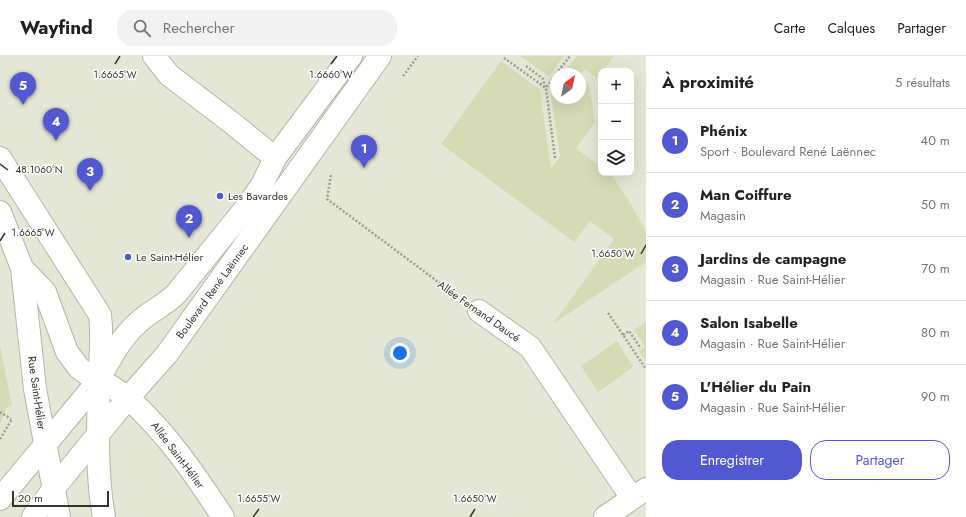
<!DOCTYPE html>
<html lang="fr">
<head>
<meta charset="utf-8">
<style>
  :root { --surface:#fff; --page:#f2f2f2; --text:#222; --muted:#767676; --line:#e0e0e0; --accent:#5259d0 }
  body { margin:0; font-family:Jost,sans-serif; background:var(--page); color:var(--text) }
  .controls { position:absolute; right:12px; top:12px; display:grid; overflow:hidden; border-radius:8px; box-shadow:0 4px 16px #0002 }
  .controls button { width:36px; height:36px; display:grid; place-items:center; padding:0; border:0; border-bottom:1px solid var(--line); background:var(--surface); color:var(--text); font:20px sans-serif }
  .compass { position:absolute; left:550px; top:12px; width:36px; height:36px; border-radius:50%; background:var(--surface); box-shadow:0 4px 16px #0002; rotate:33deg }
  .scale { position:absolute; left:12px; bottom:10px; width:97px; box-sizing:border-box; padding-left:4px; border:2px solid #33342d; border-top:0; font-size:11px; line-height:14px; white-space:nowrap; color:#33342d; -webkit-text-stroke:3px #fff; paint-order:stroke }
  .you { position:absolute; left:400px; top:297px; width:14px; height:14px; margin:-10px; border:3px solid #fff; border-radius:50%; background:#1a73e8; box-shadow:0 0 0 6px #1a73e833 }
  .badge { display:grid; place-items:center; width:26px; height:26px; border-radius:50%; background:var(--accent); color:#fff; font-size:13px; font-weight:700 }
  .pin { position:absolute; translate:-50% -33px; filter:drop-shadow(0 1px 2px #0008) }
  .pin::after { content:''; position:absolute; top:21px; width:14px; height:12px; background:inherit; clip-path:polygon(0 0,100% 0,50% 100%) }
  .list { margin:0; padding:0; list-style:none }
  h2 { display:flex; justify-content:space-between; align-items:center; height:52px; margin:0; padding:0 16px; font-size:17px }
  h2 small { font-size:13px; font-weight:400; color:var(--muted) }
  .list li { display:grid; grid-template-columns:26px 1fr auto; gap:12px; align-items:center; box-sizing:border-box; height:64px; padding:0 16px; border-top:1px solid var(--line) }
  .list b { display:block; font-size:15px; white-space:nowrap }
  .list p { margin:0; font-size:13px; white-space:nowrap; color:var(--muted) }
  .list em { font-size:13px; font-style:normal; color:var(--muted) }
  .actions { display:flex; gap:8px; padding:12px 16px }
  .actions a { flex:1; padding:9px 0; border:1px solid var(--accent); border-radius:16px; text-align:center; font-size:14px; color:var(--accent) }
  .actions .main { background:var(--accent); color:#fff }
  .icon { flex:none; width:22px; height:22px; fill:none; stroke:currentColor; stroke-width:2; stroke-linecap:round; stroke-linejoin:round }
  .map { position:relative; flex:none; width:646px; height:461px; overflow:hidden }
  header { display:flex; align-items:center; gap:24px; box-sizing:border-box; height:56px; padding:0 20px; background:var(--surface); border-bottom:1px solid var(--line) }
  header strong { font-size:19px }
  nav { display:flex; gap:22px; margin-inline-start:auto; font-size:14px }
  .search { width:280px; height:36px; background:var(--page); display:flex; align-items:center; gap:10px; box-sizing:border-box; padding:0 14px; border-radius:16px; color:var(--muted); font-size:15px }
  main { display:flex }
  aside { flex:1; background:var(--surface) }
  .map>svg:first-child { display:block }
  .green { fill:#d6dab5 }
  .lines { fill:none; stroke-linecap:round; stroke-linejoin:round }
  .minor-casing { stroke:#b4b6a5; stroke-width:24 }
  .major-casing { stroke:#b4b6a5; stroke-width:24 }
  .path { stroke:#9c9e91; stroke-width:2.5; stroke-dasharray:2 2; stroke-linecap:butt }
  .minor { stroke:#fff; stroke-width:22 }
  .major { stroke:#fff; stroke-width:22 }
  .ticks { fill:none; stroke:#33342d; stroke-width:1.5 }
  .poi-dot { fill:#5259d0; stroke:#fff; stroke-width:1.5 }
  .labels { text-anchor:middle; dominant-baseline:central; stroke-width:3; stroke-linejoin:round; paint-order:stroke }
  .poi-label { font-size:11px; fill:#33342d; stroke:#fff; text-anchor:start }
  .street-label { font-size:11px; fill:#33342d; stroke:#fff }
  .ticks-label { font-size:10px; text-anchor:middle; fill:#33342d; stroke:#fff; stroke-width:3; stroke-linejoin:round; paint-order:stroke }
</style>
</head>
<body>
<header>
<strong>Wayfind</strong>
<div class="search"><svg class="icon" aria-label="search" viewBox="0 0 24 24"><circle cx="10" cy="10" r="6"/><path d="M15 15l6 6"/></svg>Rechercher</div>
<nav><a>Carte</a><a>Calques</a><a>Partager</a></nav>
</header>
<main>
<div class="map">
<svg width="646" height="461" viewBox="0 0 646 461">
  <rect width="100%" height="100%" fill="#e5e7d6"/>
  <g class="green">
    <path d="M520 0H564L549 20Z"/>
    <path d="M577 0H614L603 15H601L597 23 585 13 580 19 563 18Z"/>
    <path d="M501 5 540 34 551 113 560 100 550 34 556 27V42H580V22L589 29 595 66 576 92 601 111V117H608L613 121 632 150 646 176V206L553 268 614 183 590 165 574 186 441 88Z"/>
    <path d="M646 266V304H645L639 295 645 291 634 274Z"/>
    <path d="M617 285 633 311 598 336 581 310Z"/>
    <path d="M0 290 12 349 7 351 0 368Z"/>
  </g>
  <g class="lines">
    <defs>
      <g id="minor">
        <path d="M154 0 169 19 232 67 275 102"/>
        <path d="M479 255 530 291 632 442"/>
        <path d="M0 443 99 324"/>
        <path d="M33 461 54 432 128 342C167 377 194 417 223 461"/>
        <path d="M605 461 646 433"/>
      </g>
      <g id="major">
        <path d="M0 102 100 259C103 282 100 304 99 327 98 371 96 417 104 461"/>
        <path d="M0 156 22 212 35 333 59 461"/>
        <path d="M22 212 45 236 67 296 79 312 87 318 112 331 128 342 167 298 380 0"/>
        <path d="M99 324C111 300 124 276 146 260 157 252 167 247 176 238L245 153 262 129 275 102 351 0"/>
      </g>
    </defs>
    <use href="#minor" class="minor-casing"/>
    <use href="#major" class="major-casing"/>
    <g class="path">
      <path d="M504 2 546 32"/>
      <path d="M526 10 543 23 545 32"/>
      <path d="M556 18 570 0"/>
      <path d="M403 20 418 0"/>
      <path d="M555 102 546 32 556 18"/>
      <path d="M331 119 327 143 457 240"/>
      <path d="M608 257 646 313"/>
      <path d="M623 279 629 275 640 291"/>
      <path d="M0 356 11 363"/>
      <path d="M0 383 12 363"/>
    </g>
    <use href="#minor" class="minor"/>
    <use href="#major" class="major"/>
  </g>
  <path class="ticks" d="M115 8 120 0M331 8 337 0M0 108 8 114M0 185 5 177M641 198 646 189M253 461 259 453M470 461 475 453"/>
  <g class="poi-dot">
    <circle cx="220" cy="140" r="4"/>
    <circle cx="128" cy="201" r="4"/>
  </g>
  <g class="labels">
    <g class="poi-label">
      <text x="228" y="140">Les Bavardes</text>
      <text x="136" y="201">Le Saint-Hélier</text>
    </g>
    <g class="street-label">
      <text transform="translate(212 235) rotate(-54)">Boulevard René Laënnec</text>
      <text transform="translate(479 255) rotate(35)">Allée Fernand Daucé</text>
      <text transform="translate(37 337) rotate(82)">Rue Saint-Hélier</text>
      <text transform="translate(178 399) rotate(53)">Allée Saint-Hélier</text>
    </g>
  </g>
  <g class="ticks-label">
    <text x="331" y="22">1.6660°W</text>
    <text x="115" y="22">1.6665°W</text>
    <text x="39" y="117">48.1060°N</text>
    <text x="33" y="180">1.6665°W</text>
    <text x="613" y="201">1.6650°W</text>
    <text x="259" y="446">1.6655°W</text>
    <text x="475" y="446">1.6650°W</text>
  </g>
</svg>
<div class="controls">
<button>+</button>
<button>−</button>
<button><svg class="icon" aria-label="layers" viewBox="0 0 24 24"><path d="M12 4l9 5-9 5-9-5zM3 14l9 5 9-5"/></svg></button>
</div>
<svg class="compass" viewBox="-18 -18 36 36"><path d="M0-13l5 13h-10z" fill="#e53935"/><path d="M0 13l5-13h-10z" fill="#767676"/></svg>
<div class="scale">20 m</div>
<div class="you"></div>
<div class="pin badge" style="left:364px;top:112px">1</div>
<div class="pin badge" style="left:189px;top:182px">2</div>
<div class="pin badge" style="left:90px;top:135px">3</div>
<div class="pin badge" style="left:56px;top:85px">4</div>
<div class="pin badge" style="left:23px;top:49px">5</div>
</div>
<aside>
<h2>À proximité<small>5 résultats</small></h2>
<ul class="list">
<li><span class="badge">1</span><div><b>Phénix</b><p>Sport · Boulevard René Laënnec</p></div><em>40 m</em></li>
<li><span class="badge">2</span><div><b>Man Coiffure</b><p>Magasin</p></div><em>50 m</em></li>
<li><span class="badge">3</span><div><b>Jardins de campagne</b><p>Magasin · Rue Saint-Hélier</p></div><em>70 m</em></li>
<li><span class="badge">4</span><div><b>Salon Isabelle</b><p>Magasin · Rue Saint-Hélier</p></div><em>80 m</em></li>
<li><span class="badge">5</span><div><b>L'Hélier du Pain</b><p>Magasin · Rue Saint-Hélier</p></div><em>90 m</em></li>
</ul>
<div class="actions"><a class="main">Enregistrer</a><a>Partager</a></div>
</aside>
</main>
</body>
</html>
